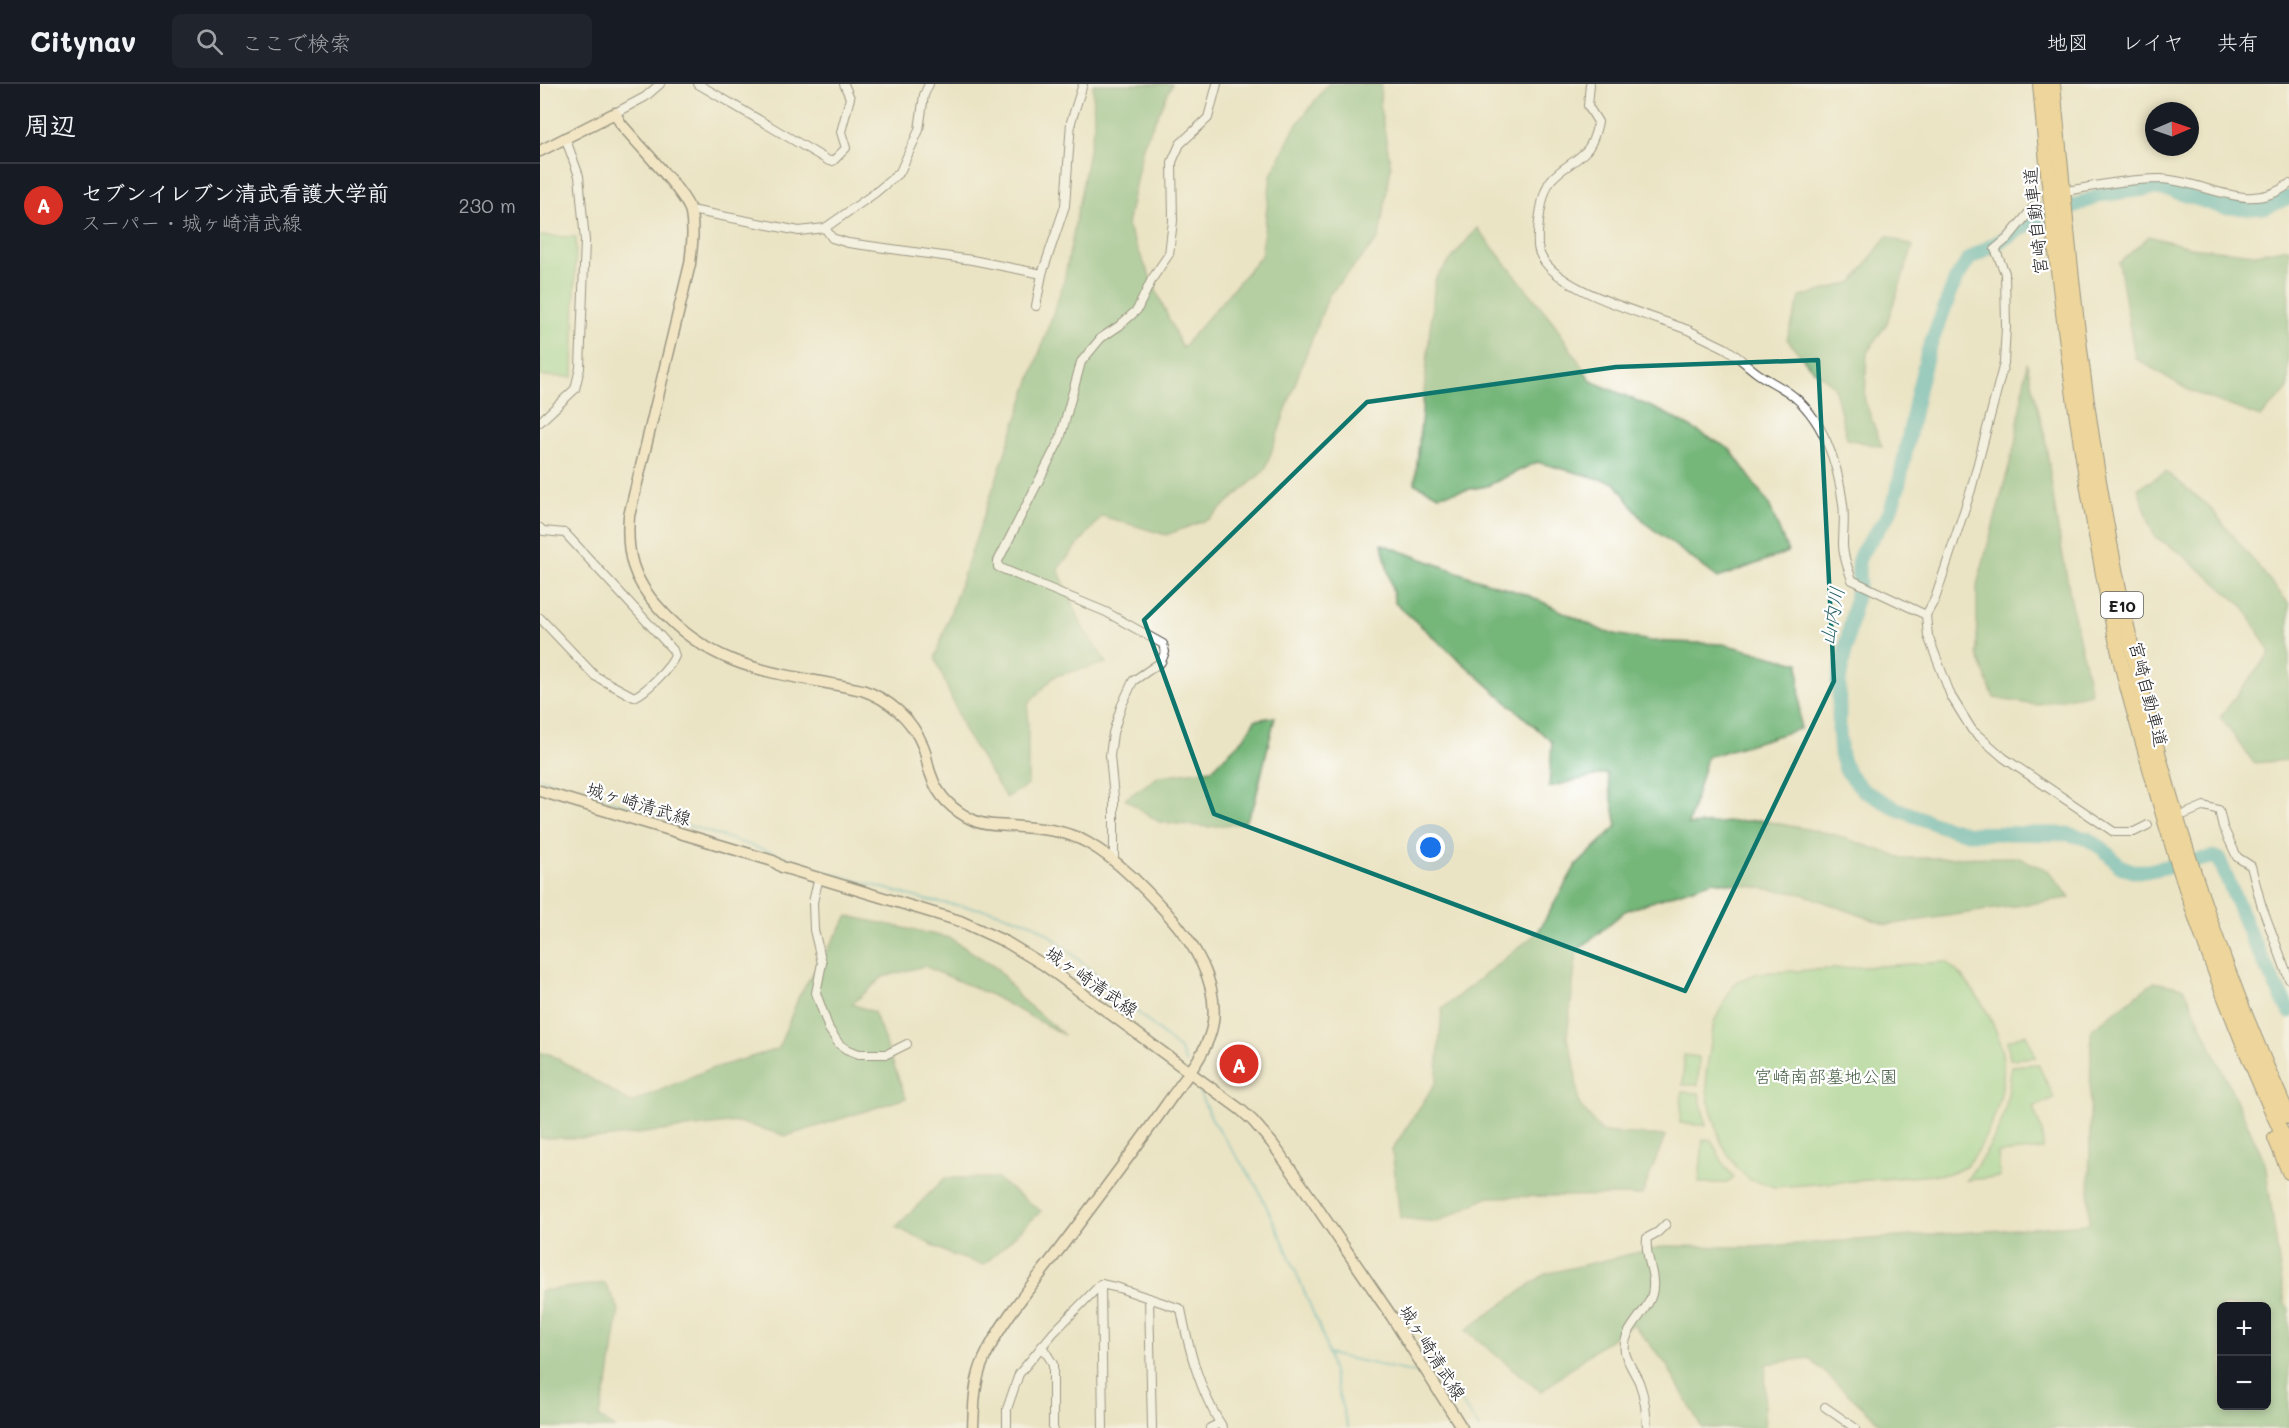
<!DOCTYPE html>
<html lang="ja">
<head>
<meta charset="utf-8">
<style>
  :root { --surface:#171b24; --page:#20242c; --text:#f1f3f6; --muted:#9ea1a6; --line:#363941; --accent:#d93025 }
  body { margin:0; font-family:Mali,"Klee One",sans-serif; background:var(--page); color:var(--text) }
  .controls { position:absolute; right:18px; bottom:18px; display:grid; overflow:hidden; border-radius:9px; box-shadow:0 3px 9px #0003 }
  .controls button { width:54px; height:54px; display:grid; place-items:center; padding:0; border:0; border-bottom:2px solid var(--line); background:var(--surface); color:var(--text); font:30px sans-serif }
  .compass { position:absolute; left:1605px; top:18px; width:54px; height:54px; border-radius:50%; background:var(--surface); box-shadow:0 3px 9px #0003; rotate:88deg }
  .you { position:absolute; left:891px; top:764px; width:21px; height:21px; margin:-15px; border:4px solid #fff; border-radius:50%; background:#1a73e8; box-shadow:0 0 0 9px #1a73e833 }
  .badge { display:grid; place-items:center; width:39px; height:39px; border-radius:50%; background:var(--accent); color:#fff; font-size:20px; font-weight:700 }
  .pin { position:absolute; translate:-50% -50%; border:3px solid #fff; box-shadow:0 2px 6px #0006 }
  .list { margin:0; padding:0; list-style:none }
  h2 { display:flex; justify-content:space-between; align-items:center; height:78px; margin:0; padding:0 24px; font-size:26px }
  h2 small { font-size:20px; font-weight:400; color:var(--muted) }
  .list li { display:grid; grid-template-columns:39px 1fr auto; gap:18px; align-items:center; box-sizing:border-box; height:84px; padding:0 24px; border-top:2px solid var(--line) }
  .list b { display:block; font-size:22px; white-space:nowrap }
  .list p { margin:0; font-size:20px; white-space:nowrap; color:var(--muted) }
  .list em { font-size:20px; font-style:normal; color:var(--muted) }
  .icon { flex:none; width:33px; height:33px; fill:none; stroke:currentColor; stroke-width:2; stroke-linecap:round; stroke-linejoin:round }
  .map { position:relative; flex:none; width:1749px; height:1344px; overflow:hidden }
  header { display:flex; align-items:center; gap:36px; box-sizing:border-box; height:84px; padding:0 30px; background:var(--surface); border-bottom:2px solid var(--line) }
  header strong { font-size:28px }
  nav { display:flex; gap:33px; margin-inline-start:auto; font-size:21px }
  .search { width:420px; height:54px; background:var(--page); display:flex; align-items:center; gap:15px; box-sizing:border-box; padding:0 21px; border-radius:9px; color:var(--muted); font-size:22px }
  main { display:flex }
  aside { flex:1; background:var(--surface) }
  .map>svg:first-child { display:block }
  .green { fill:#90d58e; stroke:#567855; stroke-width:1.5 }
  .forest { fill:#74b679; stroke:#48694a; stroke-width:1.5; fill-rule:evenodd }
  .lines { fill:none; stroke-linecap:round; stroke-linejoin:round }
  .stream { stroke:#3badb4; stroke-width:2 }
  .river { stroke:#3badb4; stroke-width:15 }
  .street-casing { stroke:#3b3a35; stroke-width:10 }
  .secondary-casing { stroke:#3b3a35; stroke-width:13 }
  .highway-casing { stroke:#3b3a35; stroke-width:16 }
  .street { stroke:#fff; stroke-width:8 }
  .secondary { stroke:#f9e7c3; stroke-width:10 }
  .highway { stroke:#efc469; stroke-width:14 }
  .marked { fill:none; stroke:#0f766e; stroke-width:4.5; stroke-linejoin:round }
  .labels { text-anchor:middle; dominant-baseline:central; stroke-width:4.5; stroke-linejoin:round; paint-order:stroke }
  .shield { fill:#fff; stroke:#606060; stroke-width:1.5 }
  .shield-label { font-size:16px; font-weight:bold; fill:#1c1c1c }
  .street-label { font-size:18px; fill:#1c1c1c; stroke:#fff }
  .park-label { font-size:18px; fill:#455d44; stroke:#fff }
  .water-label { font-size:20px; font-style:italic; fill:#2c6468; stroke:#fff }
</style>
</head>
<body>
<header>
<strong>Citynav</strong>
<div class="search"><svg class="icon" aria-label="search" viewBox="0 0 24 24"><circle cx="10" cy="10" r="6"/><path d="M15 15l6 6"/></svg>ここで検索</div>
<nav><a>地図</a><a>レイヤ</a><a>共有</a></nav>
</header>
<main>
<aside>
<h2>周辺<small></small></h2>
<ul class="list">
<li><span class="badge">A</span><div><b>セブンイレブン清武看護大学前</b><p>スーパー · 城ヶ崎清武線</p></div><em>230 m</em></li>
</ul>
</aside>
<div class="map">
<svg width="1749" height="1344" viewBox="0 0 1749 1344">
  <rect width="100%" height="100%" fill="#fff"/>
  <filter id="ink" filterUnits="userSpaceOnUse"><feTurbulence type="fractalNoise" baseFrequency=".0167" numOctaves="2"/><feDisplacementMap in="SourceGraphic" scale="12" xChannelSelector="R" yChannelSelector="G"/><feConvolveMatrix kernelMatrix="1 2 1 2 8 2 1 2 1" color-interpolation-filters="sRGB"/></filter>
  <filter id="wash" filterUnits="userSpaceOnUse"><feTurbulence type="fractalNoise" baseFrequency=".008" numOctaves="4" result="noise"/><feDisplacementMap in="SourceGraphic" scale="24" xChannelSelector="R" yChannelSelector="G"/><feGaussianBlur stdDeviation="1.35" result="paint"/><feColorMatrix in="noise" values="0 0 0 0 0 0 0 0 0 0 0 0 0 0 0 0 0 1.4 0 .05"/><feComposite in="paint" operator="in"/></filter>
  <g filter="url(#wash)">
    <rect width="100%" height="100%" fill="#ebe4c4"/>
    <g class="green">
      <path d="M0 152 36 153 33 293 0 292Z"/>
      <path d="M1406 878C1421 890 1428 899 1439 915 1471 963 1470 1003 1445 1053 1437 1071 1428 1085 1408 1090L1235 1103 1210 1096 1197 1084 1181 1059 1168 1014 1166 990 1174 938 1190 907 1198 897 1219 889Z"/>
      <path d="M1486 950 1496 973 1470 975 1467 957Z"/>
      <path d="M1144 971 1159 973 1158 1001H1143Z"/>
      <path d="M1498 980 1514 1014 1493 1023 1502 1048 1503 1065 1458 1069 1460 1093 1426 1096C1458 1055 1468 1034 1471 982Z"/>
      <path d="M1142 1008 1159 1009 1166 1042 1140 1039Z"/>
      <path d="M1163 1055 1171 1056 1186 1084 1194 1093 1187 1099H1159Z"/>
    </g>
    <g class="forest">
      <path d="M553 0H632L603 62 587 141 642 264 721 172 731 91 755 43 788 0H841L840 23 851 83 839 154 789 211 760 286 725 386 669 435 626 451 562 432 518 485 544 546 567 579 515 592 488 620V701L466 714 426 650 395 574 524 197 554 41Z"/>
      <path d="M937 144 1014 239 1051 297 1123 328 1190 365 1229 420 1248 468 1178 494 1105 439 1075 399 997 378 947 402 899 411 875 400 895 195Z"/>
      <path d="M1347 152 1373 162 1347 239 1327 269 1325 317 1342 363 1307 355 1294 302 1270 283 1247 255 1260 213 1313 198Z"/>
      <path d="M1609 152 1650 163 1715 170 1749 164 1748 305 1720 333 1650 307 1595 274 1579 179Z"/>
      <path d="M1487 279 1505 353 1517 439 1533 527 1551 609 1495 621 1454 614 1437 570V501L1475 360Z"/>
      <path d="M1626 388 1668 421 1749 520V676L1714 679 1680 633 1730 569 1704 523 1639 468 1614 452 1598 404Z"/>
      <path d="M842 460 931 493 990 512 1065 548 1110 557 1183 560 1259 579 1260 645 1167 673 1148 741 1220 736 1293 750 1362 774 1477 773 1508 786 1530 814 1347 841 1262 810 1173 797 1085 827 1037 867 1027 954 1034 976 1039 1020 1062 1048 1125 1052 1102 1111 949 1113 897 1138 860 1134 852 1066 896 998 902 925 998 848 1035 783 1077 742 1067 689 1009 703 1012 658 855 519Z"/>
      <path d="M735 633 714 721 704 739 668 743 619 738 585 715 619 692 672 685 704 654 715 636Z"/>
      <path d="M308 832 410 854 458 885 480 914 524 951 451 911 384 882 343 893 312 920 334 928 366 1014 247 1052 198 1038 62 1054H0V969L10 970 91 1019 167 986 238 965 259 912Z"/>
      <path d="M1614 898 1644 904 1725 1078 1745 1220 1749 1224V1344H1345L1269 1274 1226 1280 1224 1328 1225 1344H1162L1126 1280 1093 1240 1051 1269 1001 1308 926 1246 1005 1190 1125 1162 1213 1163 1549 1140 1551 946ZM1682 1222H1726V1322H1682Z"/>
      <path d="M405 1094H456L501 1127 444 1181 412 1171 356 1143Z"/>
      <path d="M65 1199 79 1225 69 1294 59 1333 75 1344H0V1207Z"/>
    </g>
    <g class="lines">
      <g class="stream">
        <path d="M0 694 234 769 279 786 386 816 453 827 491 839 511 852 553 888 640 966 646 979"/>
        <path d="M653 996 674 1039 715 1099 742 1155 783 1252 808 1344"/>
        <path d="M788 1270 885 1291"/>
        <path d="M896 1294 907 1297 939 1344"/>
      </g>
      <path class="river" d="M1749 113 1726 123 1708 124 1681 123 1630 106 1613 104 1561 111 1489 140 1429 175 1415 197 1388 267 1378 307 1358 404 1349 430 1322 468 1318 478 1319 498 1299 598V647L1301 671 1306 686 1323 706 1357 725 1401 742 1427 749 1528 750 1548 755 1563 765 1580 782 1592 787H1607L1673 773 1679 775 1712 855 1749 927"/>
    </g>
  </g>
  <g filter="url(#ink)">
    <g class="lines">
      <defs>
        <g id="street">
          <path d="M158 0 289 77H293L306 64 301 48 310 14 304 0"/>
          <path d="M1050 0 1048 22 1058 38C1056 47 1053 60 1046 67 1036 78 1021 84 1011 96 1001 109 997 146 998 162 1002 205 1114 232 1148 246 1160 252 1173 258 1185 264 1197 271 1206 281 1217 289 1227 296 1238 301 1248 308 1283 332 1298 380 1303 420 1305 434 1303 447 1303 461 1303 473 1308 484 1312 496L1386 531"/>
          <path d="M75 29 105 13 120 0"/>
          <path d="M1532 106C1561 101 1590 95 1620 95 1664 96 1708 132 1749 100"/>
          <path d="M1496 120 1468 154 1455 165 1465 189 1466 243 1464 279 1431 406 1395 515 1386 531 1388 552 1411 612 1432 646 1464 674 1574 748H1594L1608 741"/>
          <path d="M151 126 259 147 285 144 335 109 360 88 379 46 384 11 389 0"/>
          <path d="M285 144 292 154 308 159 432 176 502 190"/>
          <path d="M496 222 502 190 525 122 531 38 543 0"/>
          <path d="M0 338 35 305 40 284 45 157 39 92 25 53"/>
          <path d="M0 444 3 447 25 449 133 566 135 572C130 584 106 608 94 613L55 592 0 534"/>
          <path d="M1645 730 1664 722 1679 726 1683 743 1697 773 1711 782 1721 820 1749 895"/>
          <path d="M574 777V714L570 672 573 649 581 623 593 597 621 578 625 568 623 560 566 528 458 483V477L520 355 541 278 561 254 579 242 597 226 612 195 629 170 633 137 632 78 640 60 668 34 677 0"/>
          <path d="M279 793 273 818 274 846 282 879 276 909 289 945 299 960 306 965 319 970H347L367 960"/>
          <path d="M561 1200 579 1204 641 1225C649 1267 660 1308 683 1344"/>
          <path d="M561 1200 563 1344"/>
          <path d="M609 1214 612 1344"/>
          <path d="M502 1262 513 1280V1344"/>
          <path d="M1285 1323 1315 1344"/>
          <path d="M467 1344V1325L479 1290 514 1248 561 1200"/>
          <path d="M670 1344 680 1339"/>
          <path d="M1107 1344C1106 1328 1105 1313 1099 1298 1095 1289 1087 1278 1085 1268 1081 1245 1108 1229 1112 1210 1117 1190 1104 1173 1107 1154L1118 1148 1126 1140"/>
        </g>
        <g id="secondary">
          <path d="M0 67 75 29 81 40C95 57 148 111 151 129 154 146 152 163 150 180L89 432C86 470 93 496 119 524 178 590 241 588 322 606 349 615 372 635 383 662 387 672 387 682 391 691 398 713 415 728 435 737 446 742 459 741 470 742 497 744 524 745 548 759 578 776 604 804 627 829 653 858 678 897 673 938 669 968 643 996 626 1021 590 1072 553 1121 515 1171 490 1204 461 1237 444 1275 434 1296 434 1321 433 1344"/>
          <path d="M0 707 233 777 242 783 420 837 466 858 504 881 701 1026 713 1037 732 1059 766 1107 852 1233 922 1344"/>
        </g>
        <g id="highway">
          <path d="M1500 0C1516 193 1539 385 1580 574 1587 606 1597 638 1606 670 1642 805 1690 938 1749 1065"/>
          <path d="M1513 0C1524 115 1534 231 1551 346 1586 582 1650 816 1749 1033"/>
          <path d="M1735 1054 1749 1088"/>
        </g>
      </defs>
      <use href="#street" class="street-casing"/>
      <use href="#secondary" class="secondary-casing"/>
      <use href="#highway" class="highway-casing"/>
      <use href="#street" class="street"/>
      <use href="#secondary" class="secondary"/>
      <use href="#highway" class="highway"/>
    </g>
  </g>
  <path d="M0 0H1749V1344H0ZM1278 276 1294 597 1145 907 674 730 604 536 827 318 1076 283Z" fill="#ebe4c4" fill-opacity=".55" fill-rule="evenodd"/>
  <path class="marked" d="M1278 276 1294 597 1145 907 674 730 604 536 827 318 1076 283Z"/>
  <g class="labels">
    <rect class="shield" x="1561" y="508" width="42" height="26" rx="4.5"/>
    <g class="shield-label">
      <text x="1582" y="521">E10</text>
    </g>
    <g class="street-label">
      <text transform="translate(1495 137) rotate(-96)">宮崎自動車道</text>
      <text transform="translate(1609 610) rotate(76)">宮崎自動車道</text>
      <text transform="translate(99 719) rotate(17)">城ヶ崎清武線</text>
      <text transform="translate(552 897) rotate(35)">城ヶ崎清武線</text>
      <text transform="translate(893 1268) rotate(58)">城ヶ崎清武線</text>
    </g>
    <g class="park-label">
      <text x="1286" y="992">宮崎南部墓地公園</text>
    </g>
    <g class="water-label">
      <text transform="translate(1291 532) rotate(-79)">山内川</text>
    </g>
  </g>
</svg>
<div class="controls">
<button>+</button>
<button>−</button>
</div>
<svg class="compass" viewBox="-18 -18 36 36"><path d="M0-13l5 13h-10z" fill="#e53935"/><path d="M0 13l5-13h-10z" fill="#9ea1a6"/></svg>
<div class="you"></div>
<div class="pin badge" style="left:699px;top:980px">A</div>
</div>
</main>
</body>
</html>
